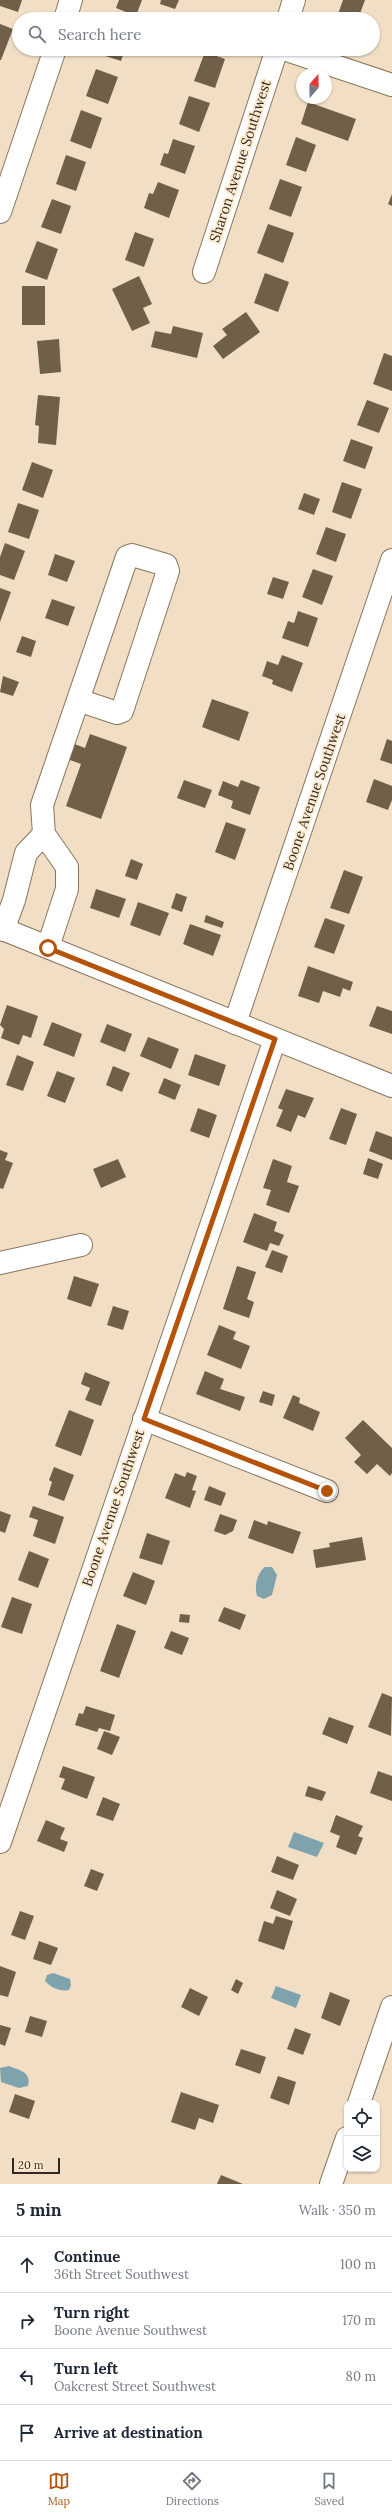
<!DOCTYPE html>
<html lang="en">
<head>
<meta charset="utf-8">
<style>
  :root { --surface:#fff; --page:#f6f6f7; --text:#1f2937; --muted:#747a83; --line:#e0e1e3; --accent:#b45309 }
  body { margin:0; font-family:Lora,serif; background:var(--page); color:var(--text) }
  .controls { position:absolute; right:12px; bottom:12px; display:grid; overflow:hidden; border-radius:8px; box-shadow:0 1px 3px #0004 }
  .controls button { width:36px; height:36px; display:grid; place-items:center; padding:0; border:0; border-bottom:1px solid var(--line); background:var(--surface); color:var(--text); font:20px sans-serif }
  .compass { position:absolute; left:296px; top:68px; width:36px; height:36px; border-radius:50%; background:var(--surface); box-shadow:0 1px 3px #0004; rotate:20deg }
  .scale { position:absolute; left:12px; bottom:10px; width:48px; box-sizing:border-box; padding-left:4px; border:2px solid #322b21; border-top:0; font-size:11px; line-height:14px; white-space:nowrap; color:#322b21; -webkit-text-stroke:3px #feebd1; paint-order:stroke }
  .stop { position:absolute; width:12px; height:12px; margin:-9px; border:3px solid #b45309; border-radius:50%; background:#fff }
  .stop.end { background:#b45309; border-color:#fff; box-shadow:0 1px 4px #0008 }
  .list { margin:0; padding:0; list-style:none }
  h2 { display:flex; justify-content:space-between; align-items:center; height:52px; margin:0; padding:0 16px; font-size:17px }
  h2 small { font-size:13px; font-weight:400; color:var(--muted) }
  .list li { display:grid; grid-template-columns:26px 1fr auto; gap:12px; align-items:center; box-sizing:border-box; height:56px; padding:0 16px; border-top:1px solid var(--line) }
  .list b { display:block; font-size:15px; white-space:nowrap }
  .list p { margin:0; font-size:13px; white-space:nowrap; color:var(--muted) }
  .list em { font-size:13px; font-style:normal; color:var(--muted) }
  .icon { flex:none; width:22px; height:22px; fill:none; stroke:currentColor; stroke-width:2; stroke-linecap:round; stroke-linejoin:round }
  .map { position:relative; flex:none; width:392px; height:2184px; overflow:hidden }
  .search { position:absolute; background:var(--surface); box-shadow:0 1px 3px #0004; left:12px; right:12px; top:12px; height:44px; display:flex; align-items:center; gap:10px; box-sizing:border-box; padding:0 14px; border-radius:22px; color:var(--muted); font-size:15px }
  .sheet { height:276px; background:var(--surface) }
  nav { display:flex; justify-content:space-around; align-items:center; box-sizing:border-box; height:56px; border-top:1px solid var(--line); background:var(--surface); font-size:11px; color:var(--muted) }
  nav a { display:grid; justify-items:center; gap:2px }
  nav .on { color:var(--accent) }
  .map>svg:first-child { display:block }
  .water { fill:#7ea3ad }
  .building { fill:#706049 }
  .lines { fill:none; stroke-linecap:round; stroke-linejoin:round }
  .minor-casing { stroke:#88775f; stroke-width:24 }
  .minor { stroke:#fff; stroke-width:22 }
  .route { stroke:#b45309; stroke-width:5 }
  .labels { text-anchor:middle; dominant-baseline:central; stroke-width:4; stroke-linejoin:round; paint-order:stroke }
  .street-label { font-size:14px; fill:#322b21; stroke:#feebd1 }
</style>
</head>
<body>
<div class="map">
<svg width="392" height="2184" viewBox="0 0 392 2184">
  <rect width="100%" height="100%" fill="#f1dec4"/>
  <g class="water">
    <path d="M265 1567H272L277 1575 272 1595 264 1599 257 1596C254 1586 257 1573 265 1567Z"/>
    <path d="M294 1832 324 1843 317 1857 288 1847Z"/>
    <path d="M53 1973 70 1979 71 1985 69 1990C60 1992 50 1987 45 1981L47 1975Z"/>
    <path d="M276 1986 301 1995 296 2008 271 1998Z"/>
    <path d="M9 2066C19 2070 32 2072 28 2086L19 2088 1 2082 0 2068Z"/>
  </g>
  <g class="building">
    <path d="M0 0H22L18 12 0 6Z"/>
    <path d="M119 0H142L136 16 116 8Z"/>
    <path d="M161 0H179L175 9 160 4Z"/>
    <path d="M343 0H365L358 19 337 17Z"/>
    <path d="M0 24 13 29 1 60H0Z"/>
    <path d="M101 49H125L121 61 99 54Z"/>
    <path d="M205 52 225 59 215 88 194 81Z"/>
    <path d="M96 69 118 77 108 104 86 96Z"/>
    <path d="M189 96 210 103 199 132 179 124Z"/>
    <path d="M308 102 356 119 348 141 301 124Z"/>
    <path d="M81 110 102 118 91 149 70 141Z"/>
    <path d="M296 137 316 145 306 172 286 165Z"/>
    <path d="M173 139 195 146 185 174 160 165 164 153 168 154Z"/>
    <path d="M66 155 86 162 76 191 56 184Z"/>
    <path d="M280 179 302 187 291 217 269 209Z"/>
    <path d="M158 182 179 190 169 218 144 208 149 193 153 194Z"/>
    <path d="M392 194V206L388 204Z"/>
    <path d="M52 199 71 206 61 234 41 227Z"/>
    <path d="M268 224 294 233 283 263 257 253Z"/>
    <path d="M135 232 154 239 144 267 125 260Z"/>
    <path d="M37 241 58 249 47 280 25 272Z"/>
    <path d="M265 273 289 282 278 312 254 303Z"/>
    <path d="M139 276 152 304 143 308 150 323 132 331 112 289Z"/>
    <rect x="22" y="286" width="23" height="39"/>
    <path d="M246 312 260 332 223 359 213 346 227 335 222 329Z"/>
    <path d="M173 326 203 333 197 358 151 347 155 331 171 334Z"/>
    <path d="M59 339 61 372 40 374 37 341Z"/>
    <path d="M384 353 392 356V391L373 384Z"/>
    <path d="M38 395 60 397 56 445 38 443 39 426 35 425Z"/>
    <path d="M367 400 389 408 379 433 357 425Z"/>
    <path d="M351 439 373 447 365 469 343 461Z"/>
    <path d="M32 462 53 470 43 498 22 490Z"/>
    <path d="M342 482 362 489 351 519 332 512Z"/>
    <path d="M304 493 320 499 314 515 298 509Z"/>
    <path d="M18 503 39 510 29 539 8 532Z"/>
    <path d="M326 527 346 534 336 562 316 554Z"/>
    <path d="M5 543 25 551 14 580 0 575V557Z"/>
    <path d="M55 554 75 561 67 582 48 575Z"/>
    <path d="M313 569 333 576 322 605 302 597Z"/>
    <path d="M273 577 289 582 283 599 267 594Z"/>
    <path d="M0 588 11 592 0 622Z"/>
    <path d="M52 599 75 607 68 626 45 618Z"/>
    <path d="M298 611 318 618 308 647 282 638 288 621 294 623Z"/>
    <path d="M22 636 36 641 31 657 16 652Z"/>
    <path d="M282 655 303 663 292 692 272 684 273 680 262 676 267 661 278 665Z"/>
    <path d="M3 676 19 682 13 696 0 692Z"/>
    <path d="M212 699 249 712 239 741 202 727Z"/>
    <path d="M90 734 127 747 101 819 66 806 81 764 67 759 72 743 85 748Z"/>
    <path d="M387 739 392 741V764L380 760Z"/>
    <path d="M374 779 392 786V800L388 810 366 802Z"/>
    <path d="M184 780 212 790 205 808 177 798Z"/>
    <path d="M241 780 260 787 250 815 231 808 233 801 218 795 223 781 238 787Z"/>
    <path d="M226 822 246 829 235 860 215 852Z"/>
    <path d="M131 859 143 864 137 880 125 876Z"/>
    <path d="M344 870 363 877 349 914 330 908Z"/>
    <path d="M96 889 126 899 119 918 90 908Z"/>
    <path d="M176 893 187 897 182 912 171 908Z"/>
    <path d="M138 902 169 913 160 936 130 925Z"/>
    <path d="M206 915 224 922 222 928 204 922Z"/>
    <path d="M325 918 345 925 334 954 314 947Z"/>
    <path d="M190 924 221 935 213 956 183 944Z"/>
    <path d="M308 966 353 982 350 991 343 988 340 997 323 991 319 1003 298 996Z"/>
    <path d="M7 1005 38 1016 31 1038 23 1035 19 1045 1 1038 4 1029 0 1025Z"/>
    <path d="M377 1006 392 1011V1034L369 1026Z"/>
    <path d="M52 1022 82 1034 74 1057 43 1045Z"/>
    <path d="M107 1024 132 1034 125 1052 100 1042Z"/>
    <path d="M148 1037 179 1049 171 1069 140 1056Z"/>
    <path d="M195 1054 226 1065 219 1086 188 1075Z"/>
    <path d="M17 1055 34 1062 23 1091 6 1085Z"/>
    <path d="M113 1066 130 1073 122 1092 106 1085Z"/>
    <path d="M57 1071 75 1078 65 1103 47 1096Z"/>
    <path d="M164 1078 181 1085 175 1100 158 1093Z"/>
    <path d="M286 1089 314 1098 305 1118 298 1115 291 1132 276 1126 283 1110 278 1108Z"/>
    <path d="M198 1108 217 1115 209 1138 190 1131Z"/>
    <path d="M341 1108 357 1114 346 1145 329 1139Z"/>
    <path d="M376 1131 392 1137V1160L369 1151Z"/>
    <path d="M0 1150 8 1153 5 1160 13 1163 3 1189 0 1188Z"/>
    <path d="M368 1158 383 1164 378 1179 363 1174Z"/>
    <path d="M118 1159 126 1177 101 1188 93 1169Z"/>
    <path d="M273 1159 292 1166 287 1182 299 1186 289 1213 266 1205 271 1190 263 1188Z"/>
    <path d="M254 1213 277 1222 274 1231 284 1235 279 1246 270 1243 267 1251 243 1242Z"/>
    <path d="M272 1250 288 1256 282 1273 265 1267Z"/>
    <path d="M237 1266 256 1272 247 1299 254 1302 249 1318 223 1309Z"/>
    <path d="M74 1276 99 1284 91 1307 67 1299Z"/>
    <path d="M113 1306 129 1311 123 1330 107 1325Z"/>
    <path d="M219 1325 236 1332 233 1339 250 1346 241 1369 207 1355Z"/>
    <path d="M205 1371 224 1379 220 1389 245 1397 240 1411 196 1394Z"/>
    <path d="M85 1372 110 1382 101 1406 85 1400 90 1388 81 1384Z"/>
    <path d="M263 1391 275 1395 272 1406 259 1402Z"/>
    <path d="M293 1395 300 1398 299 1403 320 1412 313 1431 283 1418Z"/>
    <path d="M69 1410 94 1420 81 1456 55 1446Z"/>
    <path d="M363 1420 392 1448V1473L390 1476 377 1464 367 1474 354 1462 361 1455 345 1438Z"/>
    <path d="M54 1467 74 1475 64 1501 48 1495 52 1482 49 1480Z"/>
    <path d="M187 1472 197 1476 192 1490 196 1491 190 1508 165 1498 175 1473 185 1477Z"/>
    <path d="M209 1486 226 1493 221 1506 204 1500Z"/>
    <path d="M33 1506 64 1517 55 1544 33 1536 38 1520 29 1517Z"/>
    <path d="M0 1511 11 1515 5 1533 0 1531Z"/>
    <path d="M220 1514 237 1520 233 1531 225 1535 214 1531Z"/>
    <path d="M254 1520 267 1525 268 1521 301 1532 293 1554 248 1538Z"/>
    <path d="M147 1533 170 1541 162 1565 139 1558Z"/>
    <path d="M362 1537 366 1560 316 1568 313 1550 330 1547 329 1543Z"/>
    <path d="M29 1551 49 1559 38 1588 18 1580Z"/>
    <path d="M133 1572 155 1581 146 1605 123 1596Z"/>
    <path d="M12 1597 32 1604 22 1634 1 1627Z"/>
    <path d="M224 1607 246 1615 240 1630 218 1621Z"/>
    <path d="M180 1614 190 1615 189 1623 179 1622Z"/>
    <path d="M117 1624 136 1631 119 1678 100 1671Z"/>
    <path d="M171 1631 189 1638 182 1655 164 1648Z"/>
    <path d="M382 1693 392 1697 391 1736 368 1727Z"/>
    <path d="M86 1706 115 1715 110 1731 99 1728 97 1732 75 1725 79 1713 83 1714Z"/>
    <path d="M329 1717 354 1726 347 1744 322 1734Z"/>
    <path d="M104 1731 120 1737 112 1755 97 1749Z"/>
    <path d="M63 1766 95 1777 87 1799 61 1789 65 1779 59 1777Z"/>
    <path d="M378 1771 392 1776V1801L370 1793Z"/>
    <path d="M308 1786 326 1792 322 1801 305 1796Z"/>
    <path d="M103 1797 120 1804 113 1821 96 1815Z"/>
    <path d="M336 1815 363 1826 358 1836 363 1838 356 1855 336 1847 340 1836 330 1832Z"/>
    <path d="M46 1820 65 1828 60 1839 68 1842 64 1852 37 1841Z"/>
    <path d="M277 1856 299 1865 293 1880 271 1872Z"/>
    <path d="M91 1869 104 1874 97 1891 84 1886Z"/>
    <path d="M277 1890 297 1899 290 1916 270 1908Z"/>
    <path d="M20 1911 34 1916 25 1940 11 1935Z"/>
    <path d="M276 1916 293 1921 284 1950 258 1941 264 1921 273 1924Z"/>
    <path d="M39 1941 58 1948 51 1965 33 1959Z"/>
    <path d="M0 1966 16 1972 8 1997 0 1995Z"/>
    <path d="M236 1979 243 1983 238 1994 231 1990Z"/>
    <path d="M190 1988 208 1997 199 2016 181 2007Z"/>
    <path d="M330 1992 350 2000 340 2026 321 2018Z"/>
    <path d="M30 2016 47 2021 42 2037 25 2032Z"/>
    <path d="M0 2025 11 2028 5 2046 0 2044Z"/>
    <path d="M295 2028 311 2034 303 2055 287 2049Z"/>
    <path d="M241 2049 266 2057 260 2074 235 2065Z"/>
    <path d="M278 2076 296 2082 289 2105 270 2098Z"/>
    <path d="M181 2092 219 2105 213 2123 199 2118 195 2130 171 2122Z"/>
    <path d="M15 2094 35 2101 29 2119 9 2112Z"/>
    <path d="M221 2175 243 2184H217Z"/>
  </g>
  <g class="lines">
    <defs>
      <g id="minor">
        <path d="M65 19 71 0"/>
        <path d="M288 19 294 0"/>
        <path d="M284 49 392 85"/>
        <path d="M0 212 55 49"/>
        <path d="M204 272 277 49"/>
        <path d="M0 928 392 1086"/>
        <path d="M3 930 14 900 26 853 44 834"/>
        <path d="M48 947 67 889V867L44 834 42 805 127 557 132 555 166 565 168 571 122 711 117 713 78 700"/>
        <path d="M235 1023 392 560"/>
        <path d="M0 1263 81 1245"/>
        <path d="M144 1419 327 1491"/>
        <path d="M0 1842 275 1039"/>
        <path d="M359 2103 392 2007"/>
        <path d="M331 2184 347 2138"/>
      </g>
    </defs>
    <use href="#minor" class="minor-casing"/>
    <use href="#minor" class="minor"/>
  </g>
  <g class="lines">
    <path class="route" d="M48 948 275 1039 144 1419 327 1491"/>
  </g>
  <g class="labels">
    <g class="street-label">
      <text transform="translate(240 161) rotate(-72)">Sharon Avenue Southwest</text>
      <text transform="translate(314 792) rotate(-71)">Boone Avenue Southwest</text>
      <text transform="translate(113 1508) rotate(-71)">Boone Avenue Southwest</text>
    </g>
  </g>
</svg>
<div class="controls">
<button><svg class="icon" aria-label="locate" viewBox="0 0 24 24"><circle cx="12" cy="12" r="6"/><path d="M12 2v4M12 18v4M2 12h4M18 12h4"/></svg></button>
<button><svg class="icon" aria-label="layers" viewBox="0 0 24 24"><path d="M12 4l9 5-9 5-9-5zM3 14l9 5 9-5"/></svg></button>
</div>
<svg class="compass" viewBox="-18 -18 36 36"><path d="M0-13l5 13h-10z" fill="#e53935"/><path d="M0 13l5-13h-10z" fill="#747a83"/></svg>
<div class="scale">20 m</div>
<div class="stop" style="left:48px;top:948px"></div>
<div class="stop end" style="left:327px;top:1491px"></div>
<div class="search"><svg class="icon" aria-label="search" viewBox="0 0 24 24"><circle cx="10" cy="10" r="6"/><path d="M15 15l6 6"/></svg>Search here</div>
</div>
<section class="sheet">
<h2>5 min<small>Walk · 350 m</small></h2>
<ul class="list">
<li><svg class="icon" aria-label="ahead" viewBox="0 0 24 24"><path d="M12 20V5M6 11l6-6 6 6"/></svg><div><b>Continue</b><p>36th Street Southwest</p></div><em>100 m</em></li>
<li><svg class="icon" aria-label="right" viewBox="0 0 24 24"><path d="M7 20v-9h11M14 6l5 5-5 5"/></svg><div><b>Turn right</b><p>Boone Avenue Southwest</p></div><em>170 m</em></li>
<li><svg class="icon" aria-label="left" viewBox="0 0 24 24"><path d="M17 20v-9H6M10 6l-5 5 5 5"/></svg><div><b>Turn left</b><p>Oakcrest Street Southwest</p></div><em>80 m</em></li>
<li><svg class="icon" aria-label="arrive" viewBox="0 0 24 24"><path d="M6 21V4h12l-3 4 3 4H6"/></svg><div><b>Arrive at destination</b></div></li>
</ul>
</section>
<nav>
<a class="on"><svg class="icon" aria-label="map" viewBox="0 0 24 24"><path d="M3 6l6-2 6 2 6-2v14l-6 2-6-2-6 2zM9 4v14M15 6v14"/></svg>Map</a>
<a><svg class="icon" aria-label="directions" viewBox="0 0 24 24"><path d="M12 3l9 9-9 9-9-9zM9 14v-3h6M13 9l2 2-2 2"/></svg>Directions</a>
<a><svg class="icon" aria-label="saved" viewBox="0 0 24 24"><path d="M7 4h10v16l-5-4-5 4z"/></svg>Saved</a>
</nav>
</body>
</html>
